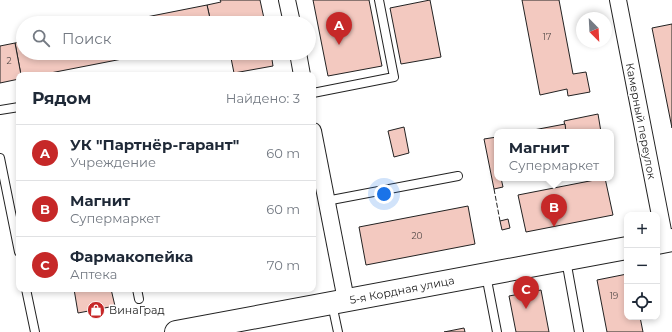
<!DOCTYPE html>
<html lang="ru">
<head>
<meta charset="utf-8">
<style>
  :root { --surface:#fff; --page:#f6f6f7; --text:#1f2937; --muted:#747a83; --line:#e0e1e3; --accent:#c62828 }
  body { margin:0; font-family:Montserrat,sans-serif; background:var(--page); color:var(--text) }
  .controls { position:absolute; right:12px; bottom:12px; display:grid; overflow:hidden; border-radius:8px; box-shadow:0 2px 6px #0003 }
  .controls button { width:36px; height:36px; display:grid; place-items:center; padding:0; border:0; border-bottom:1px solid var(--line); background:var(--surface); color:var(--text); font:20px sans-serif }
  .compass { position:absolute; left:576px; top:12px; width:36px; height:36px; border-radius:50%; background:var(--surface); box-shadow:0 2px 6px #0003; rotate:156deg }
  .you { position:absolute; left:384px; top:194px; width:14px; height:14px; margin:-10px; border:3px solid #fff; border-radius:50%; background:#1a73e8; box-shadow:0 0 0 6px #1a73e833 }
  .badge { display:grid; place-items:center; width:26px; height:26px; border-radius:50%; background:var(--accent); color:#fff; font-size:13px; font-weight:700 }
  .pin { position:absolute; translate:-50% -33px; filter:drop-shadow(0 1px 2px #0008) }
  .pin::after { content:''; position:absolute; top:21px; width:14px; height:12px; background:inherit; clip-path:polygon(0 0,100% 0,50% 100%) }
  .popup { position:absolute; left:494px; top:129px; width:120px; height:52px; box-sizing:border-box; display:grid; place-content:center; border-radius:8px; background:var(--surface); filter:drop-shadow(0 1px 3px #0005); font-size:13px; white-space:nowrap; color:var(--muted) }
  .popup b { font-size:15px; color:var(--text) }
  .popup::after { content:''; position:absolute; left:50%; top:100%; margin-left:-8px; border:8px solid transparent; border-top-color:var(--surface) }
  .list { margin:0; padding:0; list-style:none }
  h2 { display:flex; justify-content:space-between; align-items:center; height:52px; margin:0; padding:0 16px; font-size:17px }
  h2 small { font-size:13px; font-weight:400; color:var(--muted) }
  .list li { display:grid; grid-template-columns:26px 1fr auto; gap:12px; align-items:center; box-sizing:border-box; height:56px; padding:0 16px; border-top:1px solid var(--line) }
  .list b { display:block; font-size:15px; white-space:nowrap }
  .list p { margin:0; font-size:13px; white-space:nowrap; color:var(--muted) }
  .list em { font-size:13px; font-style:normal; color:var(--muted) }
  .icon { flex:none; width:22px; height:22px; fill:none; stroke:currentColor; stroke-width:2; stroke-linecap:round; stroke-linejoin:round }
  .map { position:relative; flex:none; width:672px; height:332px; overflow:hidden }
  .search { position:absolute; background:var(--surface); box-shadow:0 2px 6px #0003; left:16px; top:16px; width:300px; height:44px; display:flex; align-items:center; gap:10px; box-sizing:border-box; padding:0 14px; border-radius:22px; color:var(--muted); font-size:15px }
  .panel { position:absolute; background:var(--surface); box-shadow:0 2px 6px #0003; left:16px; top:72px; width:300px; height:220px; border-radius:8px }
  .map>svg:first-child { display:block }
  .building { fill:#f3c9c0; stroke:#222 }
  .lines { fill:none; stroke-linecap:round; stroke-linejoin:round }
  .service-casing { stroke:#222; stroke-width:10 }
  .minor-casing { stroke:#222; stroke-width:18 }
  .secondary-casing { stroke:#222; stroke-width:24 }
  .service { stroke:#fff; stroke-width:8 }
  .minor { stroke:#fff; stroke-width:16 }
  .secondary { stroke:#fff; stroke-width:22 }
  .fence { stroke:#222; stroke-width:1; stroke-dasharray:5 2; stroke-linecap:butt }
  .labels { text-anchor:middle; dominant-baseline:central; stroke-width:3; stroke-linejoin:round; paint-order:stroke }
  .number-label { font-size:9px; fill:#564c4a }
  .street-label { font-size:11px; fill:#222; stroke:#fff }
  .poi-label { font-size:11px; fill:#222; stroke:#fff; text-anchor:start }
</style>
</head>
<body>
<div class="map">
<svg width="672" height="332" viewBox="0 0 672 332">
  <rect width="100%" height="100%" fill="#fff"/>
  <g class="building">
    <path d="M220 0H260L265 23H211L207 5 221 2Z"/>
    <path d="M313 0H369L382 66 328 76Z"/>
    <path d="M430 0 441 57 401 64 390 8Z"/>
    <path d="M522 0H559L573 74 586 72 590 92 568 96 567 89 540 95Z"/>
    <path d="M207 5 211 23H116Z"/>
    <path d="M672 24V128L652 28Z"/>
    <path d="M23 41V53H153L40 75H21L15 43Z"/>
    <path d="M15 43 21 75H19V79L0 83V46Z"/>
    <path d="M230 53H271L273 66 234 73Z"/>
    <path d="M598 114 601 132H566L564 121Z"/>
    <path d="M565 124 566 132H523Z"/>
    <path d="M404 127 409 153 394 157 388 131Z"/>
    <path d="M497 137V178H501L503 187 494 189 484 139Z"/>
    <path d="M605 178 613 215 526 232 518 195Z"/>
    <path d="M468 206 475 244 366 265 359 227Z"/>
    <path d="M508 219 510 228 502 230 500 221Z"/>
    <path d="M627 274V317H640L643 332H607L597 280Z"/>
    <path d="M74 289H111L115 306 78 313Z"/>
    <path d="M541 290 549 332H516L509 296Z"/>
    <path d="M464 328 465 332H444Z"/>
  </g>
  <g class="lines">
    <defs>
      <g id="service">
        <path d="M313 93 394 77 379 0"/>
        <path d="M0 110 19 107"/>
        <path d="M0 158 19 252"/>
        <path d="M326 201 458 176"/>
        <path d="M566 260 579 332"/>
        <path d="M486 275 497 332"/>
        <path d="M26 289 35 332"/>
        <path d="M137 289 139 299"/>
        <path d="M332 304 338 332"/>
      </g>
      <g id="minor">
        <path d="M287 0 292 23"/>
        <path d="M618 0 665 241"/>
        <path d="M298 53 302 75"/>
        <path d="M313 131 346 300"/>
      </g>
      <g id="secondary">
        <path d="M657 243 672 240"/>
        <path d="M176 332 627 248"/>
      </g>
    </defs>
    <use href="#service" class="service-casing"/>
    <use href="#minor" class="minor-casing"/>
    <use href="#secondary" class="secondary-casing"/>
    <use href="#service" class="service"/>
    <use href="#minor" class="minor"/>
    <use href="#secondary" class="secondary"/>
    <path class="fence" d="M494 189 500 221"/>
  </g>
  <defs>
    <symbol id="shop-disc" viewBox="-11 -11 22 22"><circle r="9.5" fill="#c62828" stroke="#fff"/><path d="M-5-2.5h2.3a2.7 3.5 0 0 1 5.4 0H5L5.5 6h-11ZM-1.5-2.5h3a1.5 2.3 0 0 0-3 0Z" fill="#fff"/></symbol>
  </defs>
  <g fill-rule="evenodd">
    <use href="#shop-disc" x="86" y="300" width="20" height="20"/>
  </g>
  <g class="labels">
    <g class="number-label">
      <text x="547" y="36">17</text>
      <text x="9" y="60">2</text>
      <text x="417" y="235">20</text>
      <text x="614" y="295">19</text>
    </g>
    <g class="street-label">
      <text transform="translate(641 121) rotate(79)">Камерный переулок</text>
      <text transform="translate(402 290) rotate(-11)">5-я Кордная улица</text>
    </g>
    <g class="poi-label">
      <text x="109" y="310">ВинаГрад</text>
    </g>
  </g>
</svg>
<div class="controls">
<button>+</button>
<button>−</button>
<button><svg class="icon" aria-label="locate" viewBox="0 0 24 24"><circle cx="12" cy="12" r="6"/><path d="M12 2v4M12 18v4M2 12h4M18 12h4"/></svg></button>
</div>
<svg class="compass" viewBox="-18 -18 36 36"><path d="M0-13l5 13h-10z" fill="#e53935"/><path d="M0 13l5-13h-10z" fill="#747a83"/></svg>
<div class="you"></div>
<div class="pin badge" style="left:339px;top:45px">A</div>
<div class="pin badge" style="left:554px;top:227px">B</div>
<div class="popup"><b>Магнит</b>Супермаркет</div>
<div class="pin badge" style="left:526px;top:309px">C</div>
<div class="search"><svg class="icon" aria-label="search" viewBox="0 0 24 24"><circle cx="10" cy="10" r="6"/><path d="M15 15l6 6"/></svg>Поиск</div>
<section class="panel">
<h2>Рядом<small>Найдено: 3</small></h2>
<ul class="list">
<li><span class="badge">A</span><div><b>УК &quot;Партнёр-гарант&quot;</b><p>Учреждение</p></div><em>60 m</em></li>
<li><span class="badge">B</span><div><b>Магнит</b><p>Супермаркет</p></div><em>60 m</em></li>
<li><span class="badge">C</span><div><b>Фармакопейка</b><p>Аптека</p></div><em>70 m</em></li>
</ul>
</section>
</div>
</body>
</html>
